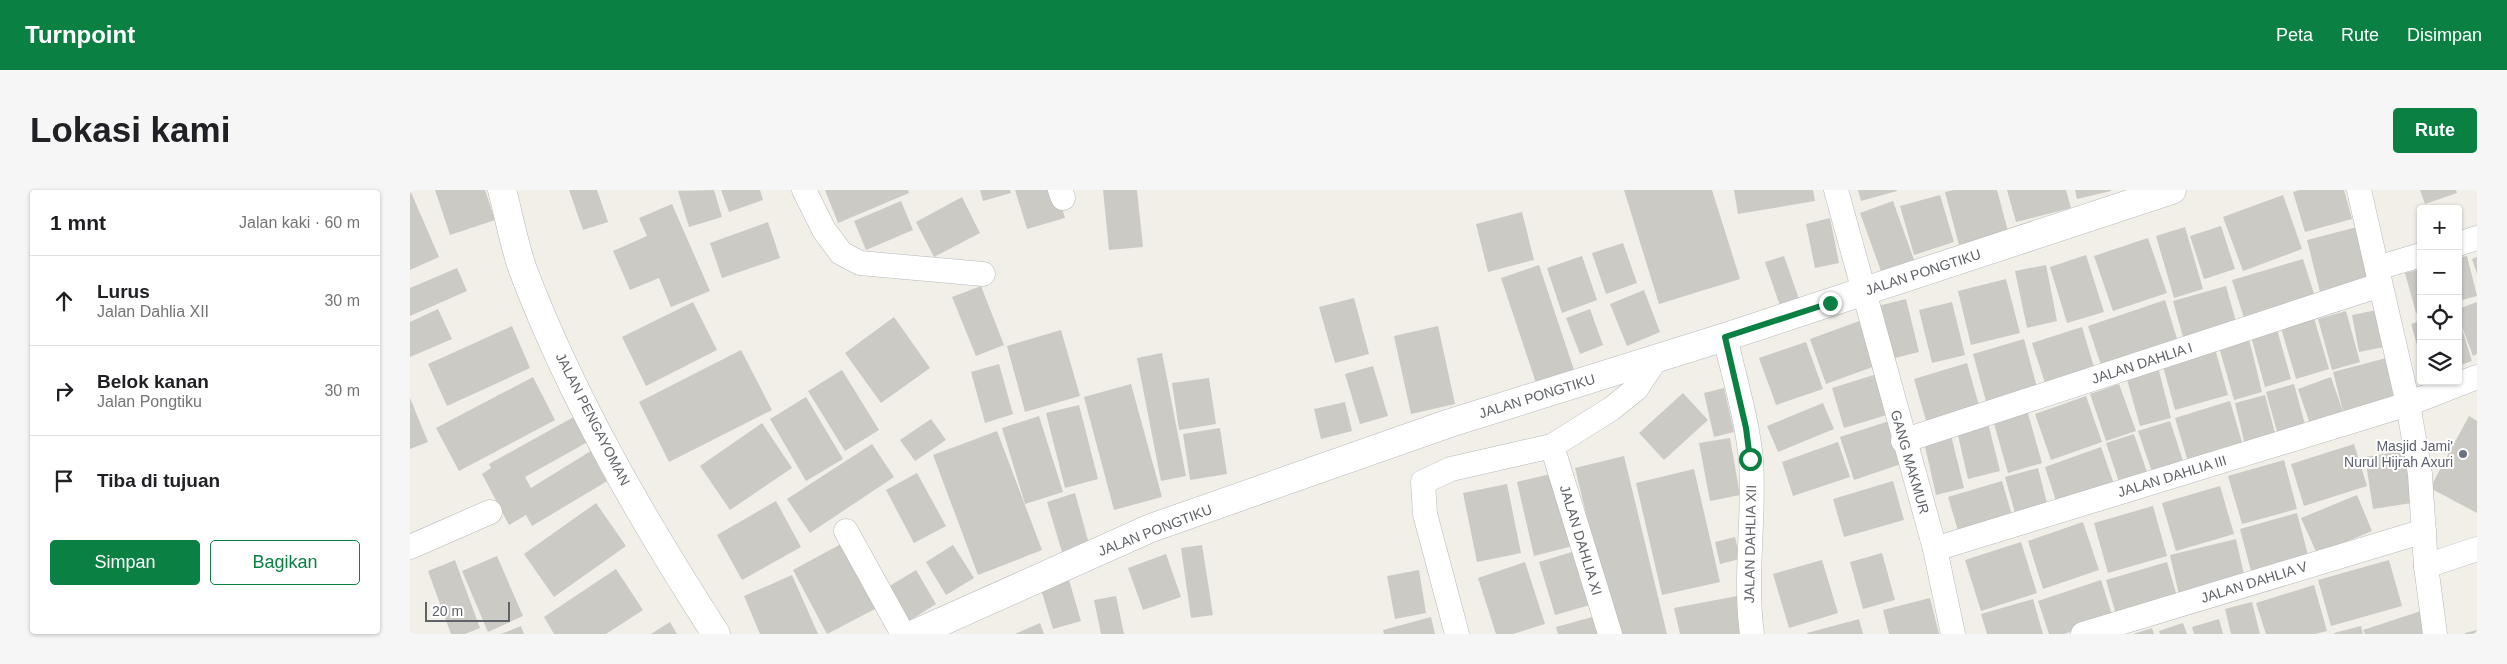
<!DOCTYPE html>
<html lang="id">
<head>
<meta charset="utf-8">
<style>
  :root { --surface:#fff; --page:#f6f6f6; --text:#202124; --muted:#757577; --line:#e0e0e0; --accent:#0b8043 }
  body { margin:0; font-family:Arial,sans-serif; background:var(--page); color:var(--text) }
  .controls { position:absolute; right:15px; top:15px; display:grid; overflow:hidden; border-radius:5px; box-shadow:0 1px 4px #0004 }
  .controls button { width:45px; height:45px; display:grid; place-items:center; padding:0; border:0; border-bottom:1px solid var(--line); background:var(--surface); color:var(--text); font:25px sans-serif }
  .scale { position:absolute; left:15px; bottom:12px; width:85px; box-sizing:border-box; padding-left:5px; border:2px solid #5f6368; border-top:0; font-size:14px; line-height:18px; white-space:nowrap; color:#5f6368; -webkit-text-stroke:4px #fff; paint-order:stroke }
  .stop { position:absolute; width:15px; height:15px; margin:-11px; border:4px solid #0b8043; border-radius:50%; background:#fff }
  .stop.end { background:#0b8043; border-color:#fff; box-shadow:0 1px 5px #0008 }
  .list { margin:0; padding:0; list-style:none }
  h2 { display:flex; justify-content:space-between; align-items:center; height:65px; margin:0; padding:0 20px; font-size:21px }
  h2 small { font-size:16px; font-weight:400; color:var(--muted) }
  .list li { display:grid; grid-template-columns:32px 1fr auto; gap:15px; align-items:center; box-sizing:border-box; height:90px; padding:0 20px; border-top:1px solid var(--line) }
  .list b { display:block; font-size:19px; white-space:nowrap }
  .list p { margin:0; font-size:16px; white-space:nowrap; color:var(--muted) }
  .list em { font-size:16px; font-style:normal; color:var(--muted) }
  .actions { display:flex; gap:10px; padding:15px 20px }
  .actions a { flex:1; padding:11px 0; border:1px solid var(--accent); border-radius:5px; text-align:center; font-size:18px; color:var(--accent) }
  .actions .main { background:var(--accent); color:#fff }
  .icon { flex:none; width:28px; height:28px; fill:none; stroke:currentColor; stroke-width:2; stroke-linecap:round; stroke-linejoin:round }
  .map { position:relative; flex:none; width:2067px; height:444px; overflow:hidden; border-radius:5px }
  header { display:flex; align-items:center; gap:30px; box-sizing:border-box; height:70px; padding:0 25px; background:var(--accent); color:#fff }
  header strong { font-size:24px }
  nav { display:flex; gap:28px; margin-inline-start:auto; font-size:18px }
  .intro { display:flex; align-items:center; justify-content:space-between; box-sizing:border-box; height:120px; padding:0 30px }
  h1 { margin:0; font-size:35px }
  .button { padding:12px 22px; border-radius:5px; background:var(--accent); color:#fff; font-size:18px; font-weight:700 }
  main { display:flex; gap:30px; padding:0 30px }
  aside { flex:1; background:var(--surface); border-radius:5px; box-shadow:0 1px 4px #0004 }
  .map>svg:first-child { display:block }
  .building { fill:#cccac5 }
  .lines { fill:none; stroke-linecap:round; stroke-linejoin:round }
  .minor-casing { stroke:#b5b8bc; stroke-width:25 }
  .tertiary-casing { stroke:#b5b8bc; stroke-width:29 }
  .minor { stroke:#fff; stroke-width:24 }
  .tertiary { stroke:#fff; stroke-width:28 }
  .route { stroke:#0b8043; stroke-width:6 }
  .worship-dot { fill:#6b7280; stroke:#fff; stroke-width:2 }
  .labels { text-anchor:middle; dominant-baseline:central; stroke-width:4; stroke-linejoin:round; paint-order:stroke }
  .street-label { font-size:14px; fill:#5f6368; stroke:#fff }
  .worship-label { font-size:14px; fill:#5b616d; stroke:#fff; text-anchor:end }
</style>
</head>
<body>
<header>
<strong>Turnpoint</strong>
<nav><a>Peta</a><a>Rute</a><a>Disimpan</a></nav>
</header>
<div class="intro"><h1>Lokasi kami</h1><a class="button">Rute</a></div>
<main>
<aside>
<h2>1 mnt<small>Jalan kaki · 60 m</small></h2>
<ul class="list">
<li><svg class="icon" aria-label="ahead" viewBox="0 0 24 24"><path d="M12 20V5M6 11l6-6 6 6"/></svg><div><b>Lurus</b><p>Jalan Dahlia XII</p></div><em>30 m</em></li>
<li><svg class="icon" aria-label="right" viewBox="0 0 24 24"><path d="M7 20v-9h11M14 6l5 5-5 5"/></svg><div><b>Belok kanan</b><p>Jalan Pongtiku</p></div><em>30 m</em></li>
<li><svg class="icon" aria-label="arrive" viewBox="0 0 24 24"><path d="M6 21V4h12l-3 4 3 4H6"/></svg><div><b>Tiba di tujuan</b></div></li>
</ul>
<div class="actions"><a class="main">Simpan</a><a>Bagikan</a></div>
</aside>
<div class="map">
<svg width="2067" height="444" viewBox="0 0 2067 444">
  <rect width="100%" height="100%" fill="#f1efe8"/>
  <g class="building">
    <path d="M0 0 29 67 0 80Z"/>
    <path d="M25 0H75L85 30 40 45Z"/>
    <path d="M159 0H187L198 32 173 40Z"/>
    <path d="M304 0 312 27 279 37 268 1Z"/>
    <path d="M311 0H350L353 10 319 22Z"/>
    <path d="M415 0H498L499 3 428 33Z"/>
    <path d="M570 0H600L601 3 573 11Z"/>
    <path d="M605 0H647L655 28 617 39Z"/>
    <path d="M693 0H727L733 57 699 60Z"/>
    <path d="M1214 0H1302L1330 89 1249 114Z"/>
    <path d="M1324 0H1403L1405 11 1328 24Z"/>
    <path d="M1448 0H1487V1L1451 11Z"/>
    <path d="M1544 0H1587L1598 41 1549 55 1535 2Z"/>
    <path d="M1597 0H1656L1661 18 1606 32Z"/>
    <path d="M1665 0H1701V1L1667 9Z"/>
    <path d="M1890 0H1934L1942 29 1895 42 1883 2Z"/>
    <path d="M2010 0H2046L2047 3 2015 14Z"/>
    <path d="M1530 5 1544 52 1504 65 1490 16Z"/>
    <path d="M1873 5 1892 59 1833 81 1813 27Z"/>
    <path d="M552 7 570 43 524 67 506 32Z"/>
    <path d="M491 11 503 40 456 60 444 31Z"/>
    <path d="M1483 11 1504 70 1471 81 1450 23Z"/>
    <path d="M262 14 300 101 261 117 249 88 220 100 203 61 237 46 229 28Z"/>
    <path d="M1112 22 1124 70 1078 82 1066 34Z"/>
    <path d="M1420 28 1429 73 1405 78 1396 34Z"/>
    <path d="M358 32 370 68 312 88 300 53Z"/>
    <path d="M1811 36 1825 79 1794 89 1780 46Z"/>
    <path d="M1775 37 1793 99 1764 108 1746 46Z"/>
    <path d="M1947 37 1961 93 1911 106 1897 50Z"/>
    <path d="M1738 48 1757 103 1703 121 1684 66Z"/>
    <path d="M1213 53 1227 93 1196 104 1182 63Z"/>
    <path d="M1676 65 1694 122 1657 133 1640 77Z"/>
    <path d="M1172 66 1187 110 1152 123 1137 78Z"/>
    <path d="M1374 66 1389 109 1370 116 1355 72Z"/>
    <path d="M2057 66 2067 106 2048 111V68Z"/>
    <path d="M2067 67V84L2062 69Z"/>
    <path d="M1893 69 1906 110 1835 131 1822 90Z"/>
    <path d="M1129 75 1166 186 1128 199 1091 88Z"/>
    <path d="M1636 75 1647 131 1617 138 1605 81Z"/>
    <path d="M47 78 57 101 0 126V98Z"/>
    <path d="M2011 79V121L2006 123 1995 83Z"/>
    <path d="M1596 89 1610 143 1561 155 1548 101Z"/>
    <path d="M571 96 594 155 566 166 542 107Z"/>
    <path d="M1816 96 1828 139 1775 154 1763 111Z"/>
    <path d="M1234 100 1250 142 1217 156 1200 114Z"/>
    <path d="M944 108 959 164 925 173 909 117Z"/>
    <path d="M1496 109 1509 162 1477 170 1464 117Z"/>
    <path d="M1755 110 1769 155 1693 181 1678 136Z"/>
    <path d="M283 112 307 160 236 196 212 147Z"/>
    <path d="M1542 112 1555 165 1522 173 1509 120Z"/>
    <path d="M2067 112V164L2063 166 2049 129 2062 171 2048 176V119Z"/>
    <path d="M28 119 42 149 0 167V132Z"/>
    <path d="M1180 119 1193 155 1170 164 1156 128Z"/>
    <path d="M1972 119 1979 156 1949 162 1942 125Z"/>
    <path d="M1936 121 1950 172 1922 180 1908 129Z"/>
    <path d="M484 127 520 178 471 213 435 163Z"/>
    <path d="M1904 128 1919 179 1886 189 1871 138Z"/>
    <path d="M1452 130 1468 175 1416 194 1400 149Z"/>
    <path d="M2011 131V165H2010L2001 134Z"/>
    <path d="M102 136 120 178 37 216 18 174Z"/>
    <path d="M1028 136 1045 214 1001 224 984 146Z"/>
    <path d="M1866 136 1881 189 1855 197 1840 143Z"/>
    <path d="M1672 137 1684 177 1635 193 1622 153Z"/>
    <path d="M651 140 670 206 615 222 597 156Z"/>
    <path d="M1614 149 1628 201 1577 215 1563 164Z"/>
    <path d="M1839 149 1852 202 1824 210 1809 157Z"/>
    <path d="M1396 152 1413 199 1366 215 1349 168Z"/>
    <path d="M1804 155 1818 205 1765 220 1751 169Z"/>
    <path d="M331 160 362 220 259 272 229 212Z"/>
    <path d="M752 163 776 286 751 291 727 168Z"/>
    <path d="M1984 166 1995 209 1934 225 1923 182Z"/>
    <path d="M1557 173 1570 219 1517 234 1504 189Z"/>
    <path d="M589 174 603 224 575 233 561 182Z"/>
    <path d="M963 176 978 226 950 234 935 184Z"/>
    <path d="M1748 177 1761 228 1730 236 1716 186Z"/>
    <path d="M432 180 469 240 435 261 398 201Z"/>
    <path d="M1470 183 1483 223 1434 238 1422 198Z"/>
    <path d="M123 187 145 230 49 281 26 238Z"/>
    <path d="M1921 187 1933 222 1900 234 1888 199Z"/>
    <path d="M799 188 806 234 769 240 762 193Z"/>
    <path d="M721 194 752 307 704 320 674 207Z"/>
    <path d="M1709 194 1726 241 1696 251 1680 204Z"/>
    <path d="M1884 194 1896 238 1868 245 1856 202Z"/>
    <path d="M1314 198 1324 242 1304 247 1294 203Z"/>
    <path d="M1273 203 1298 230 1254 270 1229 243Z"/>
    <path d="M1855 205 1866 247 1835 255 1825 213Z"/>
    <path d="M1676 206 1692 252 1641 270 1625 224Z"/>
    <path d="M396 207 433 269 396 291 360 229Z"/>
    <path d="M0 208 18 252 0 259Z"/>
    <path d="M1820 211 1834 259 1779 275 1765 228Z"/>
    <path d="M935 212 942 241 911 249 904 219Z"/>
    <path d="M1413 213 1424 239 1368 262 1357 236Z"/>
    <path d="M669 215 688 289 655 298 636 223Z"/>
    <path d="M1617 220 1632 273 1598 283 1583 230Z"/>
    <path d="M169 224 183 249 115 287 121 298 192 254 209 284 122 336 116 325 99 335 72 284 81 278 79 274Z"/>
    <path d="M629 226 653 302 615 314 592 238Z"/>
    <path d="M2059 226 2067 231V323L2020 298Z"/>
    <path d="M521 229 536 250 505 271 490 250Z"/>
    <path d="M1479 231 1494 273 1444 290 1430 247Z"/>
    <path d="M1760 231 1775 277 1744 288 1728 241Z"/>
    <path d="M352 233 382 278 320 320 290 276Z"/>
    <path d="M1578 233 1590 281 1558 289 1547 241Z"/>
    <path d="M810 238 817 284 780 290 773 244Z"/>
    <path d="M587 241 632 360 568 385 523 265Z"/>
    <path d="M1724 244 1739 288 1711 298 1696 253Z"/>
    <path d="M1541 245 1554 298 1526 305 1514 252Z"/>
    <path d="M1320 248 1330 305 1300 311 1289 253Z"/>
    <path d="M1428 252 1440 287 1383 306 1372 272Z"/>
    <path d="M462 254 484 287 400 343 377 309Z"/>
    <path d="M1944 254 1957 296 1894 316 1881 274Z"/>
    <path d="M1691 257 1705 297 1648 317 1635 277Z"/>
    <path d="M2000 260 2008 312 1963 319 1955 267Z"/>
    <path d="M1214 266 1257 444H1205L1165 278Z"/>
    <path d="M1874 270 1887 319 1832 334 1818 286Z"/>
    <path d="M1628 278 1639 321 1607 330 1595 287Z"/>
    <path d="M1284 279 1310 392 1252 405 1226 293Z"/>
    <path d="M1149 282 1167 355 1124 366 1107 292Z"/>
    <path d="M507 283 536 336 504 353 476 300Z"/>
    <path d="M1483 291 1494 330 1434 347 1423 309Z"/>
    <path d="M1592 291 1603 329 1549 344 1538 307Z"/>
    <path d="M1097 294 1111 363 1067 372 1053 303Z"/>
    <path d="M1810 296 1824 344 1766 361 1752 313Z"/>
    <path d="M665 303 679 354 652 362 637 312Z"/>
    <path d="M1947 305 1962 341 1907 364 1891 328Z"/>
    <path d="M366 311 391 357 332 390 307 345Z"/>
    <path d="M186 313 216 356 144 407 114 364Z"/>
    <path d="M1743 316 1757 366 1698 383 1684 333Z"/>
    <path d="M1887 323 1899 369 1842 385 1830 339Z"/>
    <path d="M1673 332 1689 380 1633 399 1618 351Z"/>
    <path d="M1325 347 1330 369 1310 374 1305 352Z"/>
    <path d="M1826 349 1835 389 1769 405 1760 365Z"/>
    <path d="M1611 352 1627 403 1571 421 1555 370Z"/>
    <path d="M431 354 465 419 417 444 383 380Z"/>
    <path d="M543 355 564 388 536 405 516 372Z"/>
    <path d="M792 355 803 425 781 428 771 358Z"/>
    <path d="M1165 361 1180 415 1145 425 1129 372Z"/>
    <path d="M1472 363 1485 410 1453 419 1440 372Z"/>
    <path d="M756 364 771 407 733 420 718 378Z"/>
    <path d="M87 366 113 426 78 442 52 381Z"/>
    <path d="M45 370 70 438 55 444H41L18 381Z"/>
    <path d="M1412 370 1428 423 1379 438 1363 384Z"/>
    <path d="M1979 370 1992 416 1921 436 1908 390Z"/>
    <path d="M1115 372 1135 434 1103 444H1086L1068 388Z"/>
    <path d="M1757 372 1768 410 1707 428 1696 390Z"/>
    <path d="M206 379 233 420 196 444H144L134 427Z"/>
    <path d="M506 380 526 414 499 431 478 397Z"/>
    <path d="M656 380 671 431 643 439 628 389Z"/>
    <path d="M1009 380 1016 423 985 429 977 386Z"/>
    <path d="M382 385 408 444H350L334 406Z"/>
    <path d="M1691 390 1703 428 1654 444H1639L1628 411Z"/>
    <path d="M1904 395 1917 441 1905 444H1856L1846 413Z"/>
    <path d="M706 406 714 444H691L684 410Z"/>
    <path d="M1327 406 1334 444H1270L1264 418Z"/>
    <path d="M1520 408 1529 444H1479L1473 420Z"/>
    <path d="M1623 409 1633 444H1577L1571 424Z"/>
    <path d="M1842 412 1850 444H1821L1815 419Z"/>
    <path d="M2014 420 2021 444H1955L1953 440Z"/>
    <path d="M1186 426 1191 444H1148L1146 437Z"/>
    <path d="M1021 427 1025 444H974L973 440Z"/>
    <path d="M1449 429 1453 444H1397V443Z"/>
    <path d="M1809 429 1813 444H1784L1782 437Z"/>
    <path d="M260 432 267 444H241Z"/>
    <path d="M630 433 634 444H605Z"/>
    <path d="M1773 433 1777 444H1750L1749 441Z"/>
    <path d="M111 436 114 444H91Z"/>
    <path d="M1951 436 1953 444H1924V443Z"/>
    <path d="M1742 438 1744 444H1723Z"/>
    <path d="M2067 440V444H2055V443Z"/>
  </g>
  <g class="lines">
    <defs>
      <g id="minor">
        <path d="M394 0 414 40 431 63 450 73 573 84"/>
        <path d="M650 0 653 8"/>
        <path d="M1426 0 1525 359 1543 444"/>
        <path d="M1949 0 1998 214 2010 284 2016 376 2025 444"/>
        <path d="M2048 54 2067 48"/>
        <path d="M1967 78 2011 65"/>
        <path d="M1315 147C1324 187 1337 228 1341 270 1345 328 1334 386 1342 444"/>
        <path d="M1493 251 1970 95"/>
        <path d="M1142 256 1200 444"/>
        <path d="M436 341 493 444"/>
        <path d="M0 357 80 322"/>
        <path d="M1525 359 1998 214 2067 187"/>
        <path d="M2016 376 2067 359"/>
        <path d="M1047 444 1015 324 1013 292 1041 279 1142 256 1201 219 1226 199 1246 169"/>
        <path d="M1673 444 2014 341"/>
      </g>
      <g id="tertiary">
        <path d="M92 0C99 26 104 55 113 80 162 209 232 329 306 444"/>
        <path d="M504 444 741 338 1040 233 1315 147 1762 0"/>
      </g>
    </defs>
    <use href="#minor" class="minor-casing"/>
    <use href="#tertiary" class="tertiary-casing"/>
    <use href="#minor" class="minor"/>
    <use href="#tertiary" class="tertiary"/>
  </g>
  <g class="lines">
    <path class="route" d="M1340 269 1336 238 1315 147 1420 113"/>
  </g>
  <circle class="worship-dot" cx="2053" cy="264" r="5"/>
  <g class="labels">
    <g class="street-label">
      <text transform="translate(1513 82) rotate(-18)">JALAN PONGTIKU</text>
      <text transform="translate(1732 173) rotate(-18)">JALAN DAHLIA I</text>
      <text transform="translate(1127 206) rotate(-17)">JALAN PONGTIKU</text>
      <text transform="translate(183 229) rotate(63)">JALAN PENGAYOMAN</text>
      <text transform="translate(1500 272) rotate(74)">GANG MAKMUR</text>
      <text transform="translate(1762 286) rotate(-17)">JALAN DAHLIA III</text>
      <text transform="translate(745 340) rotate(-21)">JALAN PONGTIKU</text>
      <text transform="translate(1171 350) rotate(73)">JALAN DAHLIA XI</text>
      <text transform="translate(1340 354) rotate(-89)">JALAN DAHLIA XII</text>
      <text transform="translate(1844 392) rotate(-17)">JALAN DAHLIA V</text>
    </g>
    <g class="worship-label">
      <text x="2043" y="256">Masjid Jami'<tspan x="2043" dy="16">Nurul Hijrah Axuri</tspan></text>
    </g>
  </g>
</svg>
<div class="controls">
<button>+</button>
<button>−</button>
<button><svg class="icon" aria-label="locate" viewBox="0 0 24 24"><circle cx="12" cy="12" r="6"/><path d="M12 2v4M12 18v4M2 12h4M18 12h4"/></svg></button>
<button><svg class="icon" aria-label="layers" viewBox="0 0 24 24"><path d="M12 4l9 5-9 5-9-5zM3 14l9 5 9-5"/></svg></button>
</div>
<div class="scale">20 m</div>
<div class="stop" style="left:1340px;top:269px"></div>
<div class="stop end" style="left:1420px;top:113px"></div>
</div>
</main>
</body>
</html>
